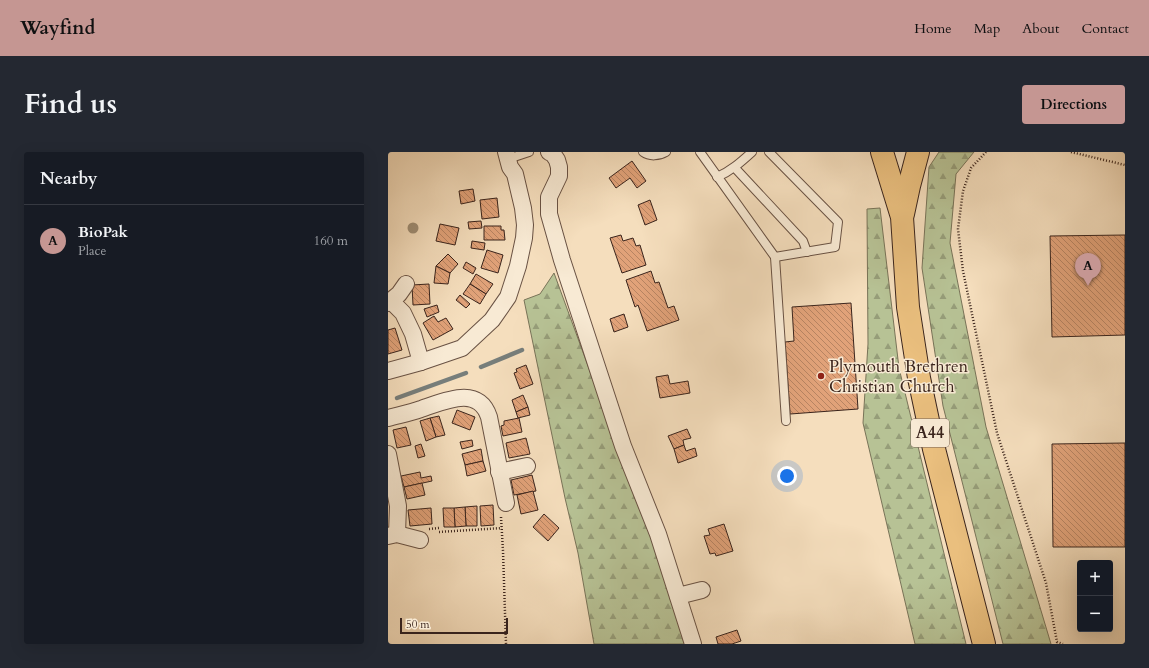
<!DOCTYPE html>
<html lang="en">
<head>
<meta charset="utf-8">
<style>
  :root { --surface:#171b24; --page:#242831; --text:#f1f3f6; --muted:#9ea1a6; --line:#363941; --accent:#c59692 }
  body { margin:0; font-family:Cardo,serif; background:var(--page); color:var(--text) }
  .controls { position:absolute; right:12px; bottom:12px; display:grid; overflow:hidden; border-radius:4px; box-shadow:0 4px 16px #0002 }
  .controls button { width:36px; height:36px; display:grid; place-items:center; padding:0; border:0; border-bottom:1px solid var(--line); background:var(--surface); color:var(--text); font:20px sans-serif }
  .scale { position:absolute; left:12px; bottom:10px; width:108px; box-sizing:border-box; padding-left:4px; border:2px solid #3a241c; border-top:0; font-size:11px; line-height:14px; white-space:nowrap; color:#3a241c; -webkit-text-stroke:3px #f8ead4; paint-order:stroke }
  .you { position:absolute; left:399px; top:324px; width:14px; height:14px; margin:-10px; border:3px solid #fff; border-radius:50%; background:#1a73e8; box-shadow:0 0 0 6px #1a73e833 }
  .badge { display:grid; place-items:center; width:26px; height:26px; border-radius:50%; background:var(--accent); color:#111; font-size:13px; font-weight:700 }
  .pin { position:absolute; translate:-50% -33px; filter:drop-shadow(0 1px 2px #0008) }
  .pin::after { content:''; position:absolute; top:21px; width:14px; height:12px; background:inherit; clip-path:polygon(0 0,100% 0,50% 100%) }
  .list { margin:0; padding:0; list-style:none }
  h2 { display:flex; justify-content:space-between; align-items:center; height:52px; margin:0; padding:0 16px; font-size:17px }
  h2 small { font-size:13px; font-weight:400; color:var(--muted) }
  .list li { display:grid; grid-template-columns:26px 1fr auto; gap:12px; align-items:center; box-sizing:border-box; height:72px; padding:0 16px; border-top:1px solid var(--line) }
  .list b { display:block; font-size:15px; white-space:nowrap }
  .list p { margin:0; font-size:13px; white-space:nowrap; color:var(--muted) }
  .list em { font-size:13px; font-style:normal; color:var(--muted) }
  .map { position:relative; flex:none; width:737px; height:492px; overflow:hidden; border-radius:4px }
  header { display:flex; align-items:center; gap:24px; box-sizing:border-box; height:56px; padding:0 20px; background:var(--accent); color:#111 }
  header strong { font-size:19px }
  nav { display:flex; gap:22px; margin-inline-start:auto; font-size:14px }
  .intro { display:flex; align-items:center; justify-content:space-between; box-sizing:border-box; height:96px; padding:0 24px }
  h1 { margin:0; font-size:28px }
  .button { padding:10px 18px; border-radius:4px; background:var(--accent); color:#111; font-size:14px; font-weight:700 }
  main { display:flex; gap:24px; padding:0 24px }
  aside { flex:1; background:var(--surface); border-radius:4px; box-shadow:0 4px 16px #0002 }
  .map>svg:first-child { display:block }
  .forest { fill:url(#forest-firs); stroke:#787358 }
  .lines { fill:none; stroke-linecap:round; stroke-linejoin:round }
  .stream { stroke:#777e7b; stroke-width:4.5 }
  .building { fill:url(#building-back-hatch); stroke:#3a241c }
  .lane-casing { stroke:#695244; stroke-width:10 }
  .street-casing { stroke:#695244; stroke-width:18 }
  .highway-casing { stroke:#3a241c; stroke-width:24 }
  .path { stroke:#3a241c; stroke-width:2.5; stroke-dasharray:1 2; stroke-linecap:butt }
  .lane { stroke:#f8ead4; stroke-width:8 }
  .street { stroke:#f8ead4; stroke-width:16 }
  .highway { stroke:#eabf7e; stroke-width:22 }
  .tree { fill:#9f8e75 }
  .poi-dot { fill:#8f2418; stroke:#f8ead4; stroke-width:1.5 }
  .labels { text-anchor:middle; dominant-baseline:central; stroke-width:3; stroke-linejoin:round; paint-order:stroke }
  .shield { fill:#f8ead4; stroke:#735f53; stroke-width:1 }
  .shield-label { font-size:16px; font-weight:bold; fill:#3a241c }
  .poi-label { font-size:17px; fill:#3a241c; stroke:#f8ead4; text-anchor:start }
</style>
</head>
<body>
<header>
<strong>Wayfind</strong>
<nav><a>Home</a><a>Map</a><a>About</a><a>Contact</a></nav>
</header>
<div class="intro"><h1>Find us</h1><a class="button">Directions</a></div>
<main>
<aside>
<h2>Nearby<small></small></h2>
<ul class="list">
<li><span class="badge">A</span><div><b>BioPak</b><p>Place</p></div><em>160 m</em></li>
</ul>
</aside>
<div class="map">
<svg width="737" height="492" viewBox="0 0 737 492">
  <defs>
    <pattern id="forest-firs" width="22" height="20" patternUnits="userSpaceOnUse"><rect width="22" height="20" fill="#b7c295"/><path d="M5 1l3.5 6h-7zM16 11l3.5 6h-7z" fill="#969d79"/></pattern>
    <pattern id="building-back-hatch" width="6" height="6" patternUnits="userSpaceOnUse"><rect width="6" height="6" fill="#e1a279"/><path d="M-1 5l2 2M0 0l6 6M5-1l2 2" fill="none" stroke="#b78462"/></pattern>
  </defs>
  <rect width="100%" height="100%" fill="#f5debd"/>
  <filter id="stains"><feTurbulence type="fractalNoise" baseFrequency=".005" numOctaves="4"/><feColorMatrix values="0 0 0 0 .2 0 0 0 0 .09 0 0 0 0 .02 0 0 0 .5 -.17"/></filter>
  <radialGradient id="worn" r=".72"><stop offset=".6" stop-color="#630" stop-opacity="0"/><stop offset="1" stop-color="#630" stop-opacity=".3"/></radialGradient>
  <g class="forest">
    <path d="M551 0H586L568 22 562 91 598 275 663 492H615L555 254 534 116 541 15Z"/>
    <path d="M492 56 511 216 578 492H527L475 271 480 192 479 57Z"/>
    <path d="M166 121 263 386 298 492H206L190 401 177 346 136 148 152 142Z"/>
  </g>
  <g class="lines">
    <g class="stream">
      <path d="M93 215 134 198"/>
      <path d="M9 246 78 221"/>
    </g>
  </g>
  <g class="building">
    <path d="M244 9 258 29 249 36 242 26 228 36 221 26Z"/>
    <path d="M85 37 87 49 73 52 71 39Z"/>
    <path d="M109 46 111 65 94 67 92 48Z"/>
    <path d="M262 48 269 68 257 73 250 53Z"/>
    <path d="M93 69 94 76 81 77 80 70Z"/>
    <path d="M52 72 71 76 67 93 48 89Z"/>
    <path d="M96 74H113V78H116L117 88H96Z"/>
    <path d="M233 83 235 89 245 86 248 94 252 93 258 113 234 121 222 86Z"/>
    <path d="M737 83V183L664 185 662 84Z"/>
    <path d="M84 89 97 91 96 98 83 96Z"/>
    <path d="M99 98 115 103 110 121 93 116Z"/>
    <path d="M60 102 70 112 62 121 48 114Z"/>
    <path d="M78 110 88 116 85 122 75 116Z"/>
    <path d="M48 114 62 121 60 132 46 131Z"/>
    <path d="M263 119 267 131 271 130 280 156 286 154 291 168 259 179 250 153 247 155 238 128Z"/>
    <path d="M88 122 105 132 98 142 82 132Z"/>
    <path d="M41 132 42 152 25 153 24 133Z"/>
    <path d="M82 132 98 142 92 152 75 142Z"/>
    <path d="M72 143 82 152 78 156 68 148Z"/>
    <path d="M463 151 470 257 402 262 397 190 406 189 404 155Z"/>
    <path d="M49 153 51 160 39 165 36 157Z"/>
    <path d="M236 162 240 175 226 180 222 167Z"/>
    <path d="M46 164 50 170 58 166 65 177 45 188 35 171Z"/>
    <path d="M7 176 14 198 0 202V178Z"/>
    <path d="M138 213 145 232 132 237 126 221 129 220 128 217Z"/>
    <path d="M280 223 282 232 300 229 302 241 272 246 268 225Z"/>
    <path d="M135 243 140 255 128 260 124 248Z"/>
    <path d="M140 255 142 263 130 266 128 260Z"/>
    <path d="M69 258 87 265 82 278 64 271Z"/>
    <path d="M51 264 57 283 48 285 42 266Z"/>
    <path d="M42 266 48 285 38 289 32 269Z"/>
    <path d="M131 266 134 280 115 284 113 274 116 273V269Z"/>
    <path d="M18 275 23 293 9 296 5 278Z"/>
    <path d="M299 277 303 286 295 288 296 293 286 297 280 284Z"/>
    <path d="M138 286 142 302 121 306 118 291Z"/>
    <path d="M84 288 85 294 74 297 72 290Z"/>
    <path d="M737 291V395H665L664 292Z"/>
    <path d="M33 292 37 304 30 306 27 294Z"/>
    <path d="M296 293 298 299 307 296 309 304 290 311 286 297Z"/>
    <path d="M93 297 95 309 77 313 74 302Z"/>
    <path d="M95 309 98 319 79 324 77 313Z"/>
    <path d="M32 320 33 326 43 324 44 329 16 335 13 324Z"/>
    <path d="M144 323 148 339 126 343 123 328Z"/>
    <path d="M34 331 37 343 19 347 16 335Z"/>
    <path d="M145 339 150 358 133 362 129 343Z"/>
    <path d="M105 353 106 373 93 374 92 354Z"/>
    <path d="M89 354V374H78L77 355Z"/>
    <path d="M77 355 78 374 67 375 66 356Z"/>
    <path d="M43 356 44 372 22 374 20 358Z"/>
    <path d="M55 356H66L67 375H56Z"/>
    <path d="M156 362 171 376 160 389 145 375Z"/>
    <path d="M336 372 345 399 328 404 327 401 322 402 316 384 322 383 320 377Z"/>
    <path d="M349 478 353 489 344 492H330L328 485Z"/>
  </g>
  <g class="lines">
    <defs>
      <g id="lane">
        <path d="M255 0C262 5 271 4 278 0"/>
        <path d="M312 0 387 105 398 269"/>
        <path d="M381 0 450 70 447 95 387 105"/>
        <path d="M126 5 141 0"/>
        <path d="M347 16 415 89 419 100"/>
        <path d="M329 25C343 19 353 10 364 0"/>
      </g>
      <g id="street">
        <path d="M161 0 165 2 169 8 171 15V24L161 45V62L174 108 235 294 270 382 305 492"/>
        <path d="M3 149 15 161 25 182 33 210"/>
        <path d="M0 151 11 142 18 132"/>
        <path d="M0 219 33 210 74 196 104 168 120 145 130 114 136 86 137 73 135 56 127 22 122 15 118 0"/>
        <path d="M0 266C11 263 22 261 33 257 55 250 90 232 101 265L118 351"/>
        <path d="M0 302 10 354 9 382"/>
        <path d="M111 320 139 314"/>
        <path d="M0 384 9 382 32 388"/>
        <path d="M290 444 314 438"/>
      </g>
      <g id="highway">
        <path d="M494 0 514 65 520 155 531 226 546 297 596 492"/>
        <path d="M515 62 521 34 530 0"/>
      </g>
    </defs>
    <use href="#lane" class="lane-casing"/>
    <use href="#street" class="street-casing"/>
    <use href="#highway" class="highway-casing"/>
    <g class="path">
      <path d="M598 0 583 16 575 39 570 77 575 119 609 281 658 431 669 490 675 492"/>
      <path d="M683 0 737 13"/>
      <path d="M113 365 115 399 118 492"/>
      <path d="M41 377 51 376"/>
      <path d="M51 380 114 376"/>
    </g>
    <use href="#lane" class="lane"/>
    <use href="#street" class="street"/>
    <use href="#highway" class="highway"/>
  </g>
  <circle class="tree" cx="25" cy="76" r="5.5"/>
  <circle class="poi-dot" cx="433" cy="224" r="4"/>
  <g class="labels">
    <rect class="shield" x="523" y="267" width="38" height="28" rx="3"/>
    <g class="shield-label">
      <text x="542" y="281">A44</text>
    </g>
    <g class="poi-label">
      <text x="441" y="214">Plymouth Brethren<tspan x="441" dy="20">Christian Church</tspan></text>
    </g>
  </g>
  <rect width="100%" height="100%" filter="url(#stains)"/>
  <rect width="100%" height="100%" fill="url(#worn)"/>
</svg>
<div class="controls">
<button>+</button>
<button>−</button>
</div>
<div class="scale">50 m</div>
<div class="you"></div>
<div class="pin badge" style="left:700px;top:134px">A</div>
</div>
</main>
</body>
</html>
